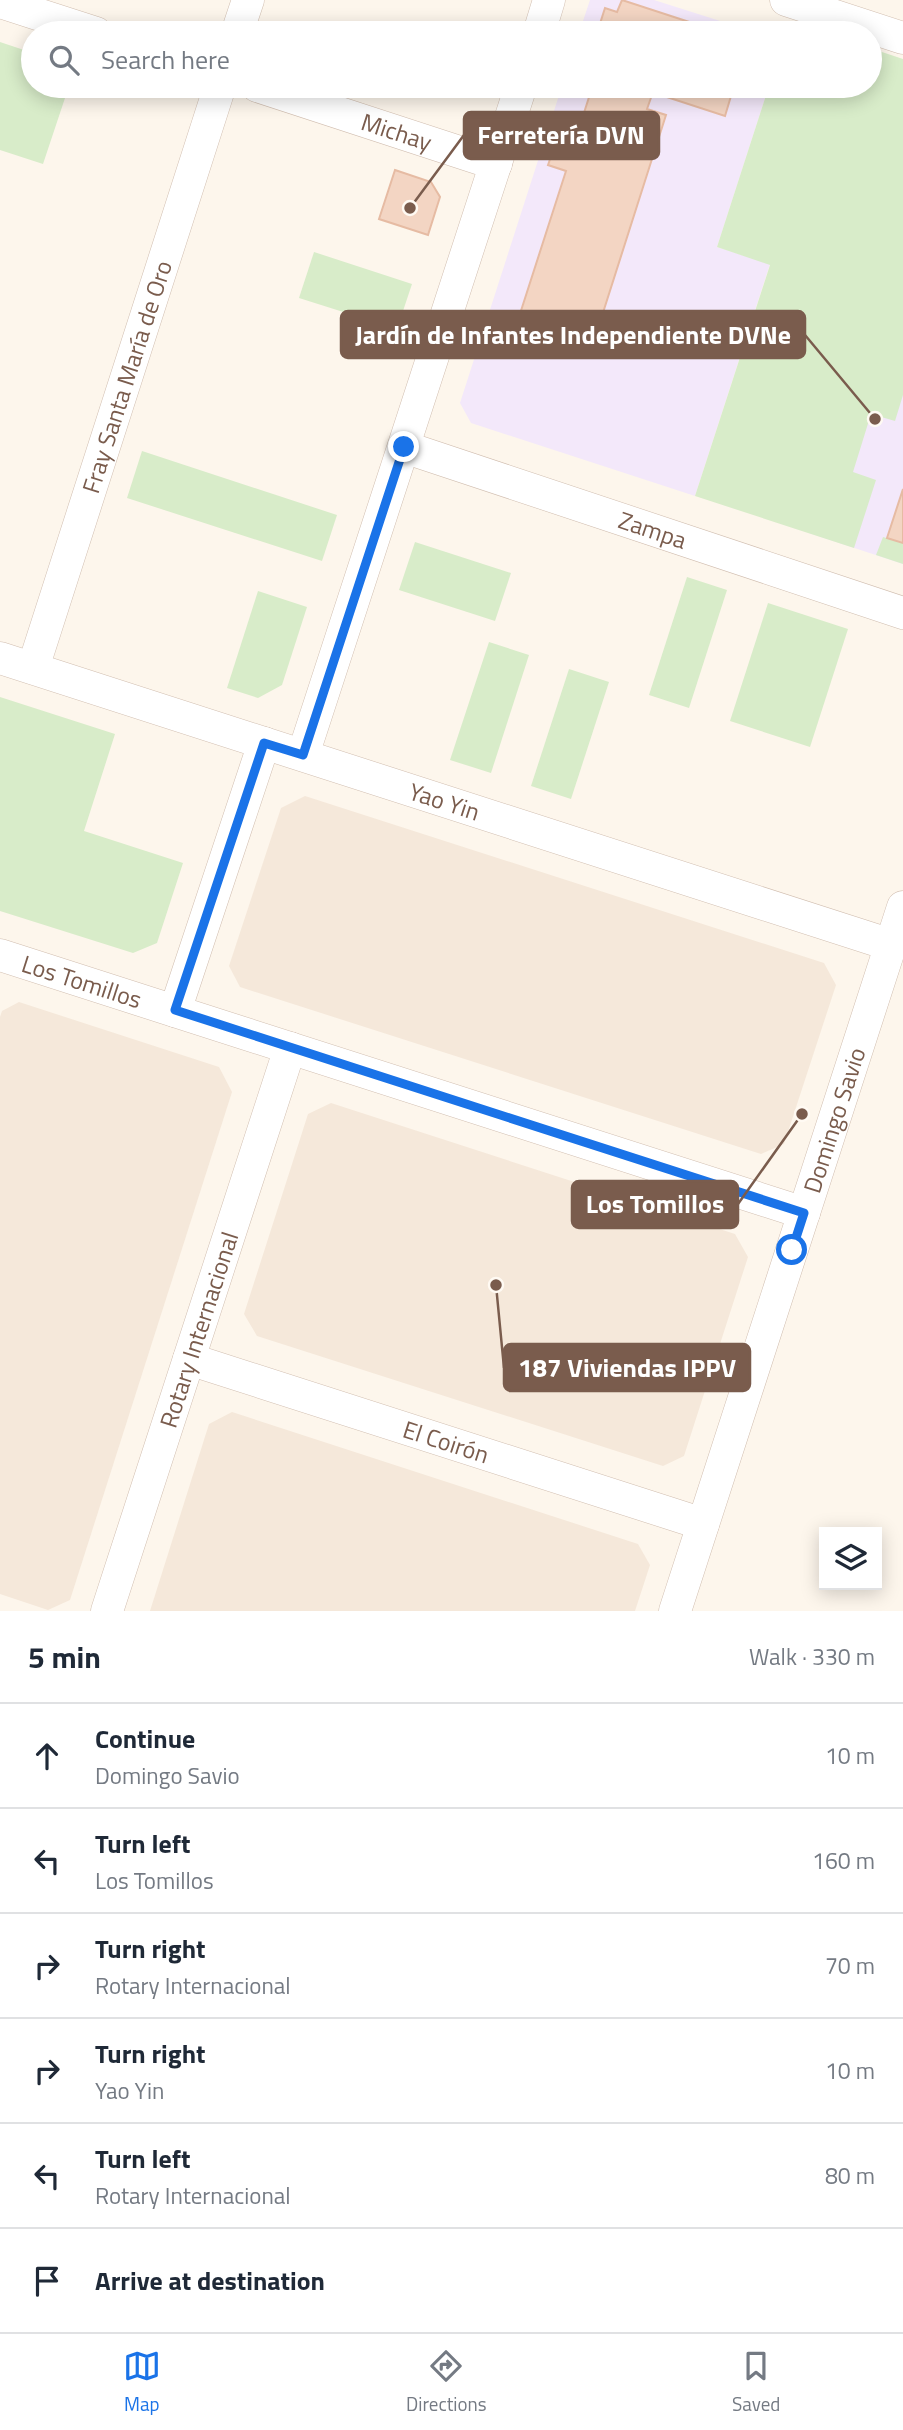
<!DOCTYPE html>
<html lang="en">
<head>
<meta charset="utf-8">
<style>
  :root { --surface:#fff; --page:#f2f2f3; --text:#1f2937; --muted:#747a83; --line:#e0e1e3; --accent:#1a73e8 }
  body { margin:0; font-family:"Titillium Web",sans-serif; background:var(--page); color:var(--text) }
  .controls { position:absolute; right:21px; bottom:21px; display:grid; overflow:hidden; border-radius:0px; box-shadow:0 4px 18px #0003 }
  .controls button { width:63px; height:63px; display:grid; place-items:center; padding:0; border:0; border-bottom:2px solid var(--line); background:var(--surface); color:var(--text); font:35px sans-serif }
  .stop { position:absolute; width:21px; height:21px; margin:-16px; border:5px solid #1a73e8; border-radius:50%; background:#fff }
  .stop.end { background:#1a73e8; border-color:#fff; box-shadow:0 2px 7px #0008 }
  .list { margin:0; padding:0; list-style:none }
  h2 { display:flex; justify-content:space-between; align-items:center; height:91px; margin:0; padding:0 28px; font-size:30px }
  h2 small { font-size:23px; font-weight:400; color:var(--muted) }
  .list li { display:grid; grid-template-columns:46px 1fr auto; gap:21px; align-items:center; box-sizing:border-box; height:105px; padding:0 28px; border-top:2px solid var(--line) }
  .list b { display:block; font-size:26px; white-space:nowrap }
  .list p { margin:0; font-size:23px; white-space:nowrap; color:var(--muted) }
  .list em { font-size:23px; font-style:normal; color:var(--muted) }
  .icon { flex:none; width:38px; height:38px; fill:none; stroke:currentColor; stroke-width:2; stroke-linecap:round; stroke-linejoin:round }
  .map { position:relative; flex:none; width:903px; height:1611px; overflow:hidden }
  .search { position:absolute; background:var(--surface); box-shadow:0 4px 18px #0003; left:21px; right:21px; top:21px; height:77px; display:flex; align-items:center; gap:18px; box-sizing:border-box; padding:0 24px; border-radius:38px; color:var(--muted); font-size:26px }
  .sheet { height:721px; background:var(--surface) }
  nav { display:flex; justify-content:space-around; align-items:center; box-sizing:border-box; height:98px; border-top:2px solid var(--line); background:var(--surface); font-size:19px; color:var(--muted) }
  nav a { display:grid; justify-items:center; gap:4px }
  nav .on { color:var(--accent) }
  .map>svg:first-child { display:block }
  .residential { fill:#f5e8da }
  .education { fill:#f3e8fa }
  .green { fill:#d8ecc9 }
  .building { fill:#f3d5c3; stroke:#e6bba3; stroke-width:2 }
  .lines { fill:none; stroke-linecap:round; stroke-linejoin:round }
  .minor-casing { stroke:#d1beb0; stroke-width:33 }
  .minor { stroke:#fff; stroke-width:32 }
  .route { stroke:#1a73e8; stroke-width:9 }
  .labels { text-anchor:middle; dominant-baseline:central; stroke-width:6; stroke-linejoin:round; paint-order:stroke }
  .street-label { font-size:24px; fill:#7a5c4d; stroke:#fffaf3 }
  .leader { fill:none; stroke:#7a5c4d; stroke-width:2.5 }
  .callout-dot { fill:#7a5c4d; stroke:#fffaf3; stroke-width:2.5 }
  .callout { fill:#7a5c4d; stroke:#7a5c4d; stroke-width:2.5 }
  .callout-label { font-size:26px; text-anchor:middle; font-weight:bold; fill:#fff }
</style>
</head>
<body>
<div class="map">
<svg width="903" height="1611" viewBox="0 0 903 1611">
  <rect width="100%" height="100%" fill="#fdf6ec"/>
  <g class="residential">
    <path d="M305 796 824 963 836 985 784 1144 761 1154 240 987 229 966 281 808Z"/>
    <path d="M19 1002 219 1067 232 1092 70 1600 48 1610 0 1594V1017L2 1011Z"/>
    <path d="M331 1103 735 1234 748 1257 684 1456 663 1466 257 1336 244 1314 301 1136 308 1114Z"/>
    <path d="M232 1412 638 1544 650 1565 635 1611H150L209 1424Z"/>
  </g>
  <g class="education">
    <path d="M590 0H654L758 33H579Z"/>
    <path d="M562 86H769L717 247 770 264 695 496 471 423 460 403Z"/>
    <path d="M884 301 903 307V564L809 533Z"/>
  </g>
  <g class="green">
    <path d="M0 42 33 53V86H69L43 164 0 150Z"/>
    <path d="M870 48 903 59V395L895 421 871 414 853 472 876 480 854 548 695 496 770 265 717 247 769 86H870Z"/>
    <path d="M314 252 412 284 397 329 299 298Z"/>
    <path d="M142 451 337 515 322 561 127 498Z"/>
    <path d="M883 537 903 543V564L876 555Z"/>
    <path d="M415 542 511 573 495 621 399 590Z"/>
    <path d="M687 577 727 590 689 708 649 695Z"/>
    <path d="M258 591 307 607 282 685 258 698 227 688Z"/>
    <path d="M768 603 848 629 810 747 730 721Z"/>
    <path d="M489 642 529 655 491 773 450 760Z"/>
    <path d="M569 669 609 682 571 799 531 786Z"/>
    <path d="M0 697 115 734 84 831 183 863 157 943 133 953 0 911Z"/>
  </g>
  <g class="building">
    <path d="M622 0 723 33H597L605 8 617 12Z"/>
    <path d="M610 86H633L653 92 647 109 666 115 593 344 518 320 566 171 548 165 557 139 574 144 591 91 606 96Z"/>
    <path d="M633 86H734L725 116Z"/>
    <path d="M395 170 431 182 440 197 428 235 379 219Z"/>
    <path d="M903 489V543L887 538Z"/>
  </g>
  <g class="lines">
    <defs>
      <g id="minor">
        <path d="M786 0 903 38"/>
        <path d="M0 2 96 33"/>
        <path d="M237 33 248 0"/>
        <path d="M539 33 549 0"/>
        <path id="s1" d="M257 86 496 164"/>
        <path id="s2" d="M404 447 903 613"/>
        <path id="s3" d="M0 658 891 945"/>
        <path id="s4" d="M33 668 220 86"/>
        <path d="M303 755 521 86"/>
        <path id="s5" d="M0 955 804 1213"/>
        <path d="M175 1011 264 743"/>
        <path id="s6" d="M189 1359 703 1524"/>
        <path id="s7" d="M107 1611 290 1048"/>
        <path id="s8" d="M675 1611 903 907"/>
      </g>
    </defs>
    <use href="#minor" class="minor-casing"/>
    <use href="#minor" class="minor"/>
  </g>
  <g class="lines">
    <path class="route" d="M404 447 303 755 264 743 175 1010 804 1213 792 1250"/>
  </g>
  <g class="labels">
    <g class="street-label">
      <text stroke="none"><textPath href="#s1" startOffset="147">Michay</textPath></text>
      <text stroke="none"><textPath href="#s4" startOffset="306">Fray Santa María de Oro</textPath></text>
      <text stroke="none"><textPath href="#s2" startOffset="262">Zampa</textPath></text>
      <text stroke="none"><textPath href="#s3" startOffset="467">Yao Yin</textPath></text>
      <text stroke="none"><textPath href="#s5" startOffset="86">Los Tomillos</textPath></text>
      <text stroke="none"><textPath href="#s8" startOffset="516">Domingo Savio</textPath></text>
      <text stroke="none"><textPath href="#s7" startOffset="296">Rotary Internacional</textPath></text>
      <text stroke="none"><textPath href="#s6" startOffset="270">El Coirón</textPath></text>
    </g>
  </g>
  <path class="leader" d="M410 208L464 135M875 419L805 335M802 1114L738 1204M496 1285L504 1368"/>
  <g class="callout-dot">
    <circle cx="410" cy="208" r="7"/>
    <circle cx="875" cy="419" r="7"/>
    <circle cx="802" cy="1114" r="7"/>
    <circle cx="496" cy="1285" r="7"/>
  </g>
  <g class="callout">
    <rect x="464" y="112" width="195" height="47" rx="7"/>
    <rect x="341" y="311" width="464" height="47" rx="7"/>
    <rect x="572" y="1181" width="166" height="47" rx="7"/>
    <rect x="504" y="1344" width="246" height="47" rx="7"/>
  </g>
  <g class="callout-label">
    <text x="561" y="144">Ferretería DVN</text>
    <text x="573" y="344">Jardín de Infantes Independiente DVNe</text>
    <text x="655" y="1213">Los Tomillos</text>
    <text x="627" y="1377">187 Viviendas IPPV</text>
  </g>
</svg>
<div class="controls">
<button><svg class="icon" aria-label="layers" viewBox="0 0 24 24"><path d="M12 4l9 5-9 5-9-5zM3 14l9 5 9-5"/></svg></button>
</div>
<div class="stop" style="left:792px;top:1250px"></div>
<div class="stop end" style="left:404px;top:447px"></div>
<div class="search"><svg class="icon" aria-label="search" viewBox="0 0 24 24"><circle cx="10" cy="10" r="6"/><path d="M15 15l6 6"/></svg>Search here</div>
</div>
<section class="sheet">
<h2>5 min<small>Walk · 330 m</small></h2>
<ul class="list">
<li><svg class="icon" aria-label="ahead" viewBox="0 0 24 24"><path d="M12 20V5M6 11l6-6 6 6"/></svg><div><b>Continue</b><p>Domingo Savio</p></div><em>10 m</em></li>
<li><svg class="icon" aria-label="left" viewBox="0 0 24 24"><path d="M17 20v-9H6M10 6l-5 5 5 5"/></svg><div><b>Turn left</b><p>Los Tomillos</p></div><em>160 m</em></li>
<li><svg class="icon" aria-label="right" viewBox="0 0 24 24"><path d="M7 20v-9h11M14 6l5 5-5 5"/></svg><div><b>Turn right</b><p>Rotary Internacional</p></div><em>70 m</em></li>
<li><svg class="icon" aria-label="right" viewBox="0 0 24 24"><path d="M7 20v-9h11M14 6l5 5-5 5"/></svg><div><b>Turn right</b><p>Yao Yin</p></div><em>10 m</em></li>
<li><svg class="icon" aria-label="left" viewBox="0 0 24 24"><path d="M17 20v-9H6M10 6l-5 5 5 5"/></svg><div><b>Turn left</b><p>Rotary Internacional</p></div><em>80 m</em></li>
<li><svg class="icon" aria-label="arrive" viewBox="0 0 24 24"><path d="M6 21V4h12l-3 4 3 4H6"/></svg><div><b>Arrive at destination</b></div></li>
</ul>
</section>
<nav>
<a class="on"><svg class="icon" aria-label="map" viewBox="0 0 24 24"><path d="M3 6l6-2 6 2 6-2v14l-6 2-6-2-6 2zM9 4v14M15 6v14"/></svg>Map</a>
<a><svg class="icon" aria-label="directions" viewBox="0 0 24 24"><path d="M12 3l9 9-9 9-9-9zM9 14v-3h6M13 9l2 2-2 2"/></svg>Directions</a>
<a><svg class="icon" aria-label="saved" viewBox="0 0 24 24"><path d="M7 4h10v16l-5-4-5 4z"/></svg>Saved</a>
</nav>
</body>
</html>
